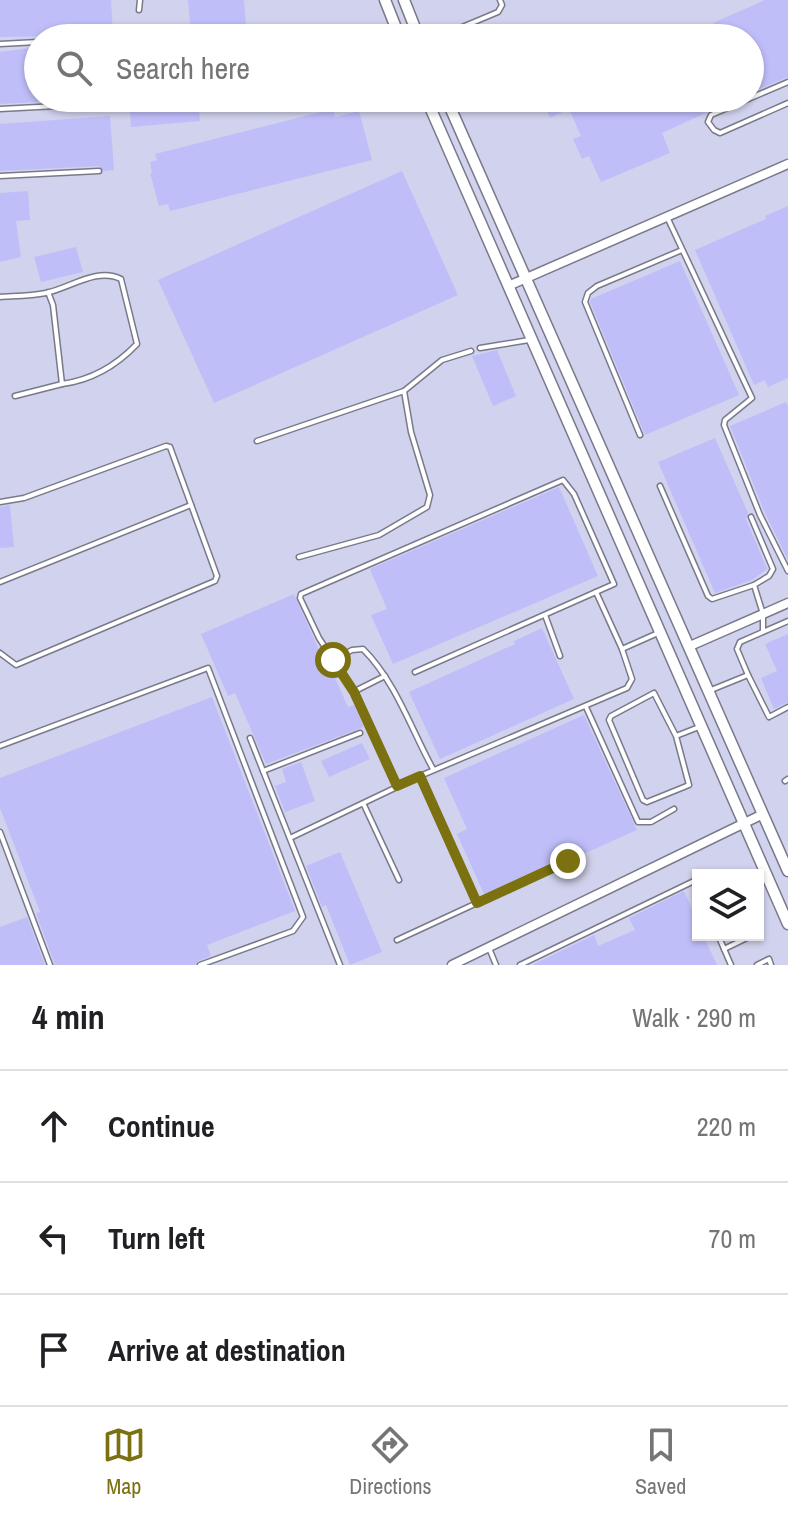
<!DOCTYPE html>
<html lang="en">
<head>
<meta charset="utf-8">
<style>
  :root { --surface:#fff; --page:#f2f2f2; --text:#202124; --muted:#757577; --line:#e0e0e0; --accent:#7b7111 }
  body { margin:0; font-family:"Archivo Narrow",sans-serif; background:var(--page); color:var(--text) }
  .controls { position:absolute; right:24px; bottom:24px; display:grid; overflow:hidden; border-radius:0px; box-shadow:0 2px 6px #0004 }
  .controls button { width:72px; height:72px; display:grid; place-items:center; padding:0; border:0; border-bottom:2px solid var(--line); background:var(--surface); color:var(--text); font:40px sans-serif }
  .stop { position:absolute; width:24px; height:24px; margin:-18px; border:6px solid #7b7111; border-radius:50%; background:#fff }
  .stop.end { background:#7b7111; border-color:#fff; box-shadow:0 2px 8px #0008 }
  .list { margin:0; padding:0; list-style:none }
  h2 { display:flex; justify-content:space-between; align-items:center; height:104px; margin:0; padding:0 32px; font-size:34px }
  h2 small { font-size:26px; font-weight:400; color:var(--muted) }
  .list li { display:grid; grid-template-columns:52px 1fr auto; gap:24px; align-items:center; box-sizing:border-box; height:112px; padding:0 32px; border-top:2px solid var(--line) }
  .list b { display:block; font-size:30px; white-space:nowrap }
  .list em { font-size:26px; font-style:normal; color:var(--muted) }
  .icon { flex:none; width:44px; height:44px; fill:none; stroke:currentColor; stroke-width:2; stroke-linecap:round; stroke-linejoin:round }
  .map { position:relative; flex:none; width:788px; height:965px; overflow:hidden }
  .search { position:absolute; background:var(--surface); box-shadow:0 2px 6px #0004; left:24px; right:24px; top:24px; height:88px; display:flex; align-items:center; gap:20px; box-sizing:border-box; padding:0 28px; border-radius:44px; color:var(--muted); font-size:30px }
  .sheet { height:440px; background:var(--surface) }
  nav { display:flex; justify-content:space-around; align-items:center; box-sizing:border-box; height:112px; border-top:2px solid var(--line); background:var(--surface); font-size:22px; color:var(--muted) }
  nav a { display:grid; justify-items:center; gap:4px }
  nav .on { color:var(--accent) }
  .map>svg:first-child { display:block }
  .built { fill:#d1d2ed; fill-rule:evenodd }
  .building { fill:#bfbef9 }
  .lines { fill:none; stroke-linecap:round; stroke-linejoin:round }
  .service-casing { stroke:#79798b; stroke-width:7 }
  .minor-casing { stroke:#79798b; stroke-width:11 }
  .tertiary-casing { stroke:#79798b; stroke-width:13 }
  .service { stroke:#fff; stroke-width:4 }
  .minor { stroke:#fff; stroke-width:8 }
  .tertiary { stroke:#fff; stroke-width:10 }
  .route { stroke:#7b7111; stroke-width:10 }
</style>
</head>
<body>
<div class="map">
<svg width="788" height="965" viewBox="0 0 788 965">
  <rect width="100%" height="100%" fill="#dfdff3"/>
  <path class="built" d="M0 0H788V965H0ZM38 38H750V98H38ZM698 875H758V935H698Z"/>
  <g class="building">
    <path d="M0 0H111L113 35 0 37Z"/>
    <path d="M188 0H244L247 38H240V30L191 34Z"/>
    <path d="M765 0H788V77L750 93V38H719L713 23Z"/>
    <path d="M38 47V102L0 104V52Z"/>
    <path d="M129 98H265L266 105 199 110 200 121 131 127Z"/>
    <path d="M541 98H738L662 133 670 153 601 182 589 156 582 159 573 139 581 136 569 109 550 118Z"/>
    <path d="M333 109 335 117 359 111 372 160 170 211 168 204 159 206 150 173H152L150 162 157 160 155 154Z"/>
    <path d="M110 116 114 170 104 171 99 166 0 171V124Z"/>
    <path d="M402 171 458 295 214 403 158 280Z"/>
    <path d="M28 191 30 220 16 221 21 257 0 262V193Z"/>
    <path d="M788 206V378L768 387 765 380 754 385 695 250 766 219 765 216Z"/>
    <path d="M76 247 83 272 41 282 34 257Z"/>
    <path d="M680 261 739 395 645 435 590 302 591 299Z"/>
    <path d="M497 350 516 396 493 406 472 356Z"/>
    <path d="M786 402 788 407V560L765 513 730 426Z"/>
    <path d="M715 438 748 513 746 519 767 569 752 580 715 593 658 462Z"/>
    <path d="M559 487 598 576 393 664 371 615 387 609 370 569Z"/>
    <path d="M10 505 14 547 0 548V507Z"/>
    <path d="M294 594 328 670 331 669 348 707 354 705 364 727 266 764 235 693 228 696 201 634Z"/>
    <path d="M542 628 574 699 440 759 409 692 515 644 514 641Z"/>
    <path d="M788 634V702L774 709 761 678 777 671 765 644Z"/>
    <path d="M212 697 295 911 207 945 211 956 198 961 195 965H55L36 913 40 912 0 808V778Z"/>
    <path d="M584 715 637 830 572 859 566 856 484 894 457 834 467 829 444 778Z"/>
    <path d="M362 743 370 759 329 777 321 761Z"/>
    <path d="M301 762 315 801 285 812 275 786 286 782 282 769Z"/>
    <path d="M340 852 382 952 350 965 326 905 322 907 306 866Z"/>
    <path d="M684 891 698 923V935H703L717 965H532L594 935 598 946 635 930 629 918Z"/>
    <path d="M27 917 45 965H0V927Z"/>
  </g>
  <g class="lines">
    <defs>
      <g id="service">
        <path d="M139 10 140 0"/>
        <path d="M436 38 498 12 502 5 500 0"/>
        <path d="M0 44 38 42"/>
        <path d="M788 82 711 115 708 122 714 130 720 133 788 103"/>
        <path d="M0 109 76 105V98"/>
        <path d="M0 176 99 171"/>
        <path d="M668 219 752 398 725 420 724 425 760 515 788 571"/>
        <path d="M0 297C15 296 31 296 46 293 70 288 97 267 121 279L137 344C116 366 92 380 62 384L53 305 48 292"/>
        <path d="M480 348 529 340"/>
        <path d="M15 396 62 384"/>
        <path d="M640 435 585 302 588 293 597 286 682 250"/>
        <path d="M257 441 404 391"/>
        <path d="M660 486 708 596 712 599 754 585"/>
        <path d="M0 502 24 498 166 446 170 447 217 576 215 581 16 665 0 653"/>
        <path d="M751 517 773 569 769 576 754 585 763 614V631"/>
        <path d="M299 557 379 535 427 507 430 495 411 432 404 391 442 360 471 351"/>
        <path d="M0 582 191 505"/>
        <path d="M545 615 560 656"/>
        <path d="M333 660 352 650 363 649C396 682 411 729 433 769"/>
        <path d="M415 672 596 592 622 649 658 633"/>
        <path d="M748 675 769 717 788 707"/>
        <path d="M711 690 748 675 737 649 740 642 788 621"/>
        <path d="M355 691 385 676"/>
        <path d="M586 707 638 822H651L674 809"/>
        <path d="M676 736 689 785 647 802 643 800 609 720 611 716 654 693 676 736 699 727"/>
        <path d="M250 738 340 965"/>
        <path d="M0 746 208 668 303 917 293 931 200 965"/>
        <path d="M263 771 360 733"/>
        <path d="M420 776 627 688 632 679 622 649"/>
        <path d="M785 781 788 779"/>
        <path d="M397 786 354 692 319 638 300 598 301 594 563 480 574 494 614 584 596 592"/>
        <path d="M364 805 399 880"/>
        <path d="M0 832 50 965"/>
        <path d="M290 838 420 776 477 903 568 861"/>
        <path d="M718 935 731 965"/>
        <path d="M397 940 477 903"/>
        <path d="M489 948 496 965"/>
        <path d="M724 949 753 935"/>
        <path d="M520 965 694 881 698 889"/>
        <path d="M757 965 769 959 771 965"/>
      </g>
      <g id="minor">
        <path d="M508 286 788 164"/>
        <path d="M690 646 788 603"/>
        <path d="M452 965 763 814"/>
      </g>
      <g id="tertiary">
        <path d="M385 0 400 38"/>
        <path d="M404 0 419 38"/>
        <path d="M426 98 788 924"/>
        <path d="M446 98 788 871"/>
      </g>
    </defs>
    <use href="#service" class="service-casing"/>
    <use href="#minor" class="minor-casing"/>
    <use href="#tertiary" class="tertiary-casing"/>
    <use href="#service" class="service"/>
    <use href="#minor" class="minor"/>
    <use href="#tertiary" class="tertiary"/>
  </g>
  <g class="lines">
    <path class="route" d="M333 660 354 692 397 786 420 776 477 903 568 861"/>
  </g>
</svg>
<div class="controls">
<button><svg class="icon" aria-label="layers" viewBox="0 0 24 24"><path d="M12 4l9 5-9 5-9-5zM3 14l9 5 9-5"/></svg></button>
</div>
<div class="stop" style="left:333px;top:660px"></div>
<div class="stop end" style="left:568px;top:861px"></div>
<div class="search"><svg class="icon" aria-label="search" viewBox="0 0 24 24"><circle cx="10" cy="10" r="6"/><path d="M15 15l6 6"/></svg>Search here</div>
</div>
<section class="sheet">
<h2>4 min<small>Walk · 290 m</small></h2>
<ul class="list">
<li><svg class="icon" aria-label="ahead" viewBox="0 0 24 24"><path d="M12 20V5M6 11l6-6 6 6"/></svg><div><b>Continue</b></div><em>220 m</em></li>
<li><svg class="icon" aria-label="left" viewBox="0 0 24 24"><path d="M17 20v-9H6M10 6l-5 5 5 5"/></svg><div><b>Turn left</b></div><em>70 m</em></li>
<li><svg class="icon" aria-label="arrive" viewBox="0 0 24 24"><path d="M6 21V4h12l-3 4 3 4H6"/></svg><div><b>Arrive at destination</b></div></li>
</ul>
</section>
<nav>
<a class="on"><svg class="icon" aria-label="map" viewBox="0 0 24 24"><path d="M3 6l6-2 6 2 6-2v14l-6 2-6-2-6 2zM9 4v14M15 6v14"/></svg>Map</a>
<a><svg class="icon" aria-label="directions" viewBox="0 0 24 24"><path d="M12 3l9 9-9 9-9-9zM9 14v-3h6M13 9l2 2-2 2"/></svg>Directions</a>
<a><svg class="icon" aria-label="saved" viewBox="0 0 24 24"><path d="M7 4h10v16l-5-4-5 4z"/></svg>Saved</a>
</nav>
</body>
</html>
